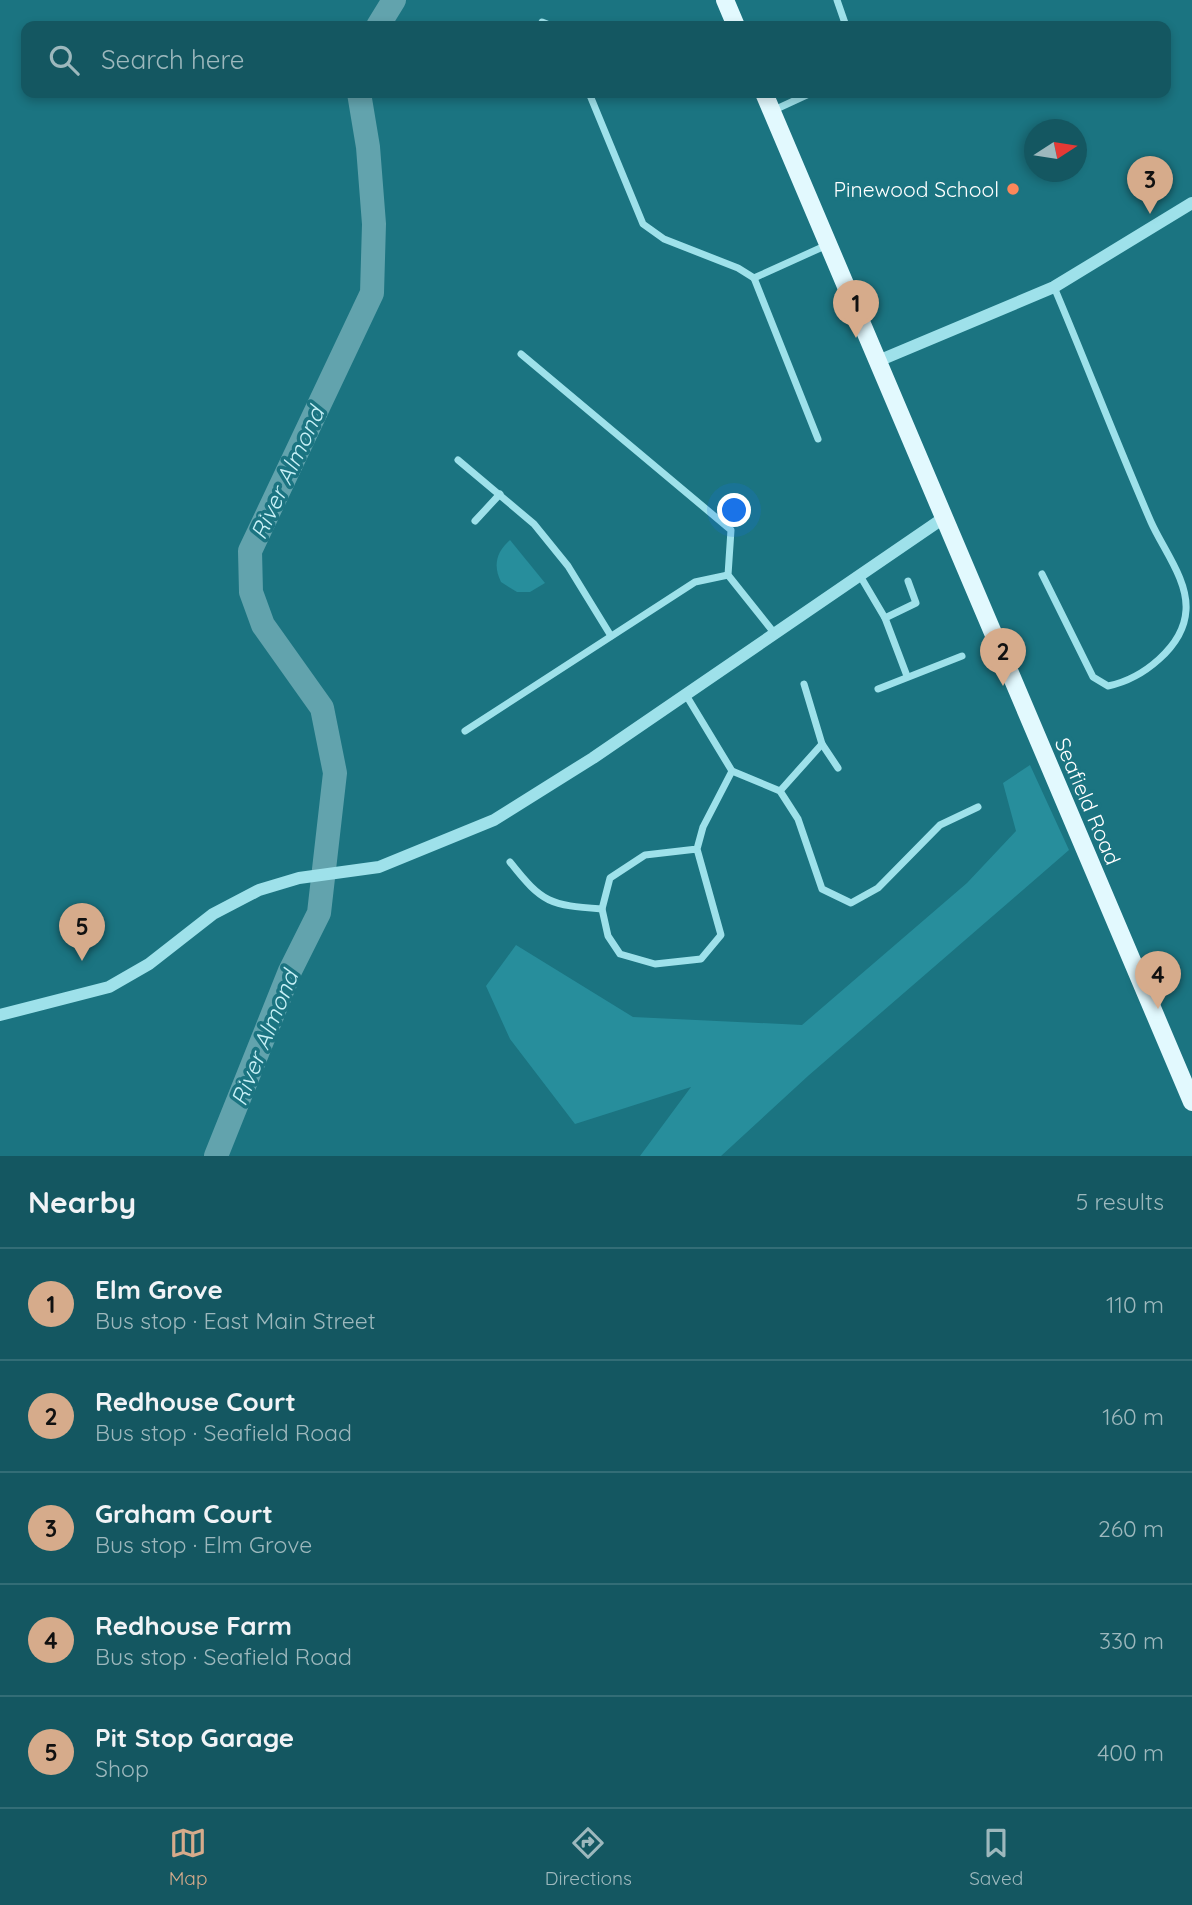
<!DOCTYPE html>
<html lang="en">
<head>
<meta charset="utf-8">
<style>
  :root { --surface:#145761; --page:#1d5d67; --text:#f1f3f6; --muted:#9db8bd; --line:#336d76; --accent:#d6ab8b }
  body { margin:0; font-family:Quicksand,sans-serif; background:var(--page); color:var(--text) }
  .compass { position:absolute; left:1024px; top:119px; width:63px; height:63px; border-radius:50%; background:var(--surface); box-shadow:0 4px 10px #0003; rotate:78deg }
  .you { position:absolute; left:735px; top:511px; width:24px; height:24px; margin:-18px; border:5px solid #fff; border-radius:50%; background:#1a73e8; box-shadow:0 0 0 10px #1a73e833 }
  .badge { display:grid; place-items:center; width:46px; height:46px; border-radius:50%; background:var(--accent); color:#111; font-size:23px; font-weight:700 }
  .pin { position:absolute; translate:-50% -58px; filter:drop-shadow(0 2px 4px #0008) }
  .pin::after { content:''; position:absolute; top:37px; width:24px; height:21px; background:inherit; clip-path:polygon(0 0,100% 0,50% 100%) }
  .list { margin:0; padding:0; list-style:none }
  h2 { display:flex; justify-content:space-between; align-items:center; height:91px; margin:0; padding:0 28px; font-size:30px }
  h2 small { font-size:23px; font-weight:400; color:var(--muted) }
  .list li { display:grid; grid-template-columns:46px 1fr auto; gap:21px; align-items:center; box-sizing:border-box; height:112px; padding:0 28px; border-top:2px solid var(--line) }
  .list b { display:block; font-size:26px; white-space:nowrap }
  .list p { margin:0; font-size:23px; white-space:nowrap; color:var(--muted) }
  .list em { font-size:23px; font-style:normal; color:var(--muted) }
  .icon { flex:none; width:38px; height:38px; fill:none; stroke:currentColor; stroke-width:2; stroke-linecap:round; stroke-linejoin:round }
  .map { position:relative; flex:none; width:1192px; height:1156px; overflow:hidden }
  .search { position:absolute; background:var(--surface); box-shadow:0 4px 10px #0003; left:21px; right:21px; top:21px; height:77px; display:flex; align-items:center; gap:18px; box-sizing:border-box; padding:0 24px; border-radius:14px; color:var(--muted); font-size:26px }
  .sheet { height:651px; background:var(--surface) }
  nav { display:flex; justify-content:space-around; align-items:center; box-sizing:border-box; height:98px; border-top:2px solid var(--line); background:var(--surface); font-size:19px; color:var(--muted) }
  nav a { display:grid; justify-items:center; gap:4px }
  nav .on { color:var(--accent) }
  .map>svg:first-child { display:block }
  .green { fill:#278e9c }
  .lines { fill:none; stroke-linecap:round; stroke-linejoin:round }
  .river { stroke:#62a3ad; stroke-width:24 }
  .minor { stroke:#9ee1ea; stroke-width:7 }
  .tertiary { stroke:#9ee1ea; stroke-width:12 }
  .primary { stroke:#e2f9fe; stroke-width:18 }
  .poi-dot { fill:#fc875a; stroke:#1b7481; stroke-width:2.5 }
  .labels { text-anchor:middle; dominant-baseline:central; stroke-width:7; stroke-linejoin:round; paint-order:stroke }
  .poi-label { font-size:21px; fill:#fff; stroke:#1b7481; text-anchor:end }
  .street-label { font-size:21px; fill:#fff; stroke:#1b7481 }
  .water-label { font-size:23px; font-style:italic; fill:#c8f1f7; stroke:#1b7481 }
</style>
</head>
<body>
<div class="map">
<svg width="1192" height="1156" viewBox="0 0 1192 1156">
  <rect width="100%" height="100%" fill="#1b7481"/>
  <g class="green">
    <path d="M510 540 545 583 530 592H517L501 582C493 566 496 552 510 540Z"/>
    <path d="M1030 765 1069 850 808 1076 721 1156H640L691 1087 575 1124 510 1039 486 986 516 945 633 1017 802 1025 967 883 1016 831 1003 783Z"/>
  </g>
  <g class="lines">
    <g class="river">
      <path d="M378 26 394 0"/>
      <path d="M216 1156 290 971 319 913 335 773 322 708 263 625 251 592 250 551 372 293 374 224 368 147 359 93"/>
    </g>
    <g class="minor">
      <path d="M837 0 846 26"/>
      <path d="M542 22 552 26"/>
      <path d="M589 93 643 224 664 239 738 268 754 278 818 439"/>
      <path d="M772 111 811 93"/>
      <path d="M754 278 827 245"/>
      <path d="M521 354 731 530 728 575 775 634"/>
      <path d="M458 460 534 524 568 566 611 636"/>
      <path d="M475 521 500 494"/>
      <path d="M859 574 885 618 907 676"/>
      <path d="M1042 574 1093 677 1108 686C1142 679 1184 647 1186 610 1188 580 1163 549 1151 522 1117 444 1087 365 1054 287"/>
      <path d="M885 618 916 603 908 581"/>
      <path d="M804 684 822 744 838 768"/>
      <path d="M878 689 962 656"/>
      <path d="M686 695 732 771 780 791 798 819 822 889 851 903 878 888 940 825 978 807"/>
      <path d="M465 731 695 582 728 575"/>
      <path d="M780 791 822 744"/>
      <path d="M697 849 645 855 610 878 602 909 608 936 620 954 655 964 701 959 721 935 697 849 703 827 732 771"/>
      <path d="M510 862C543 904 550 905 602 909"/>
    </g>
    <g class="tertiary">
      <path d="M878 361 1054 287 1192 203"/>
      <path d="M0 1015 109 987 149 964 213 914 259 890 299 878 379 867 494 820 593 758 945 517"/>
    </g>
    <g class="primary">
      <path d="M725 0 736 26"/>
      <path d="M764 93 1192 1102"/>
    </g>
  </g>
  <circle class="poi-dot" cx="1013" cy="189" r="7"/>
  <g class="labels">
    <g class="poi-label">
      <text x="999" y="189">Pinewood School</text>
    </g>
    <g class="street-label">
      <text transform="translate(1088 801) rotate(67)">Seafield Road</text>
    </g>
    <g class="water-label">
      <text transform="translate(287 473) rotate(-65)">River Almond</text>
      <text transform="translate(264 1038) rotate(-68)">River Almond</text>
    </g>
  </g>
</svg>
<svg class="compass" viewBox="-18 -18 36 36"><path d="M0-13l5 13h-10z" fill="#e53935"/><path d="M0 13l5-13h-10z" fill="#9db8bd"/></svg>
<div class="you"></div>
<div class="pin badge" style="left:856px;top:338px">1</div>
<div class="pin badge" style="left:1003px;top:686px">2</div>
<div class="pin badge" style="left:1150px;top:214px">3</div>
<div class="pin badge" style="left:1158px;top:1009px">4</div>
<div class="pin badge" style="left:82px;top:961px">5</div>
<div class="search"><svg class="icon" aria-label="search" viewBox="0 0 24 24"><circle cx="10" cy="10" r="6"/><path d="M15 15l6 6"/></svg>Search here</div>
</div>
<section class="sheet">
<h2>Nearby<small>5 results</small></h2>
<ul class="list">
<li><span class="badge">1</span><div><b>Elm Grove</b><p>Bus stop · East Main Street</p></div><em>110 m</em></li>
<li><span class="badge">2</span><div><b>Redhouse Court</b><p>Bus stop · Seafield Road</p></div><em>160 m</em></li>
<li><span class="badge">3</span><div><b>Graham Court</b><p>Bus stop · Elm Grove</p></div><em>260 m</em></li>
<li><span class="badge">4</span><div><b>Redhouse Farm</b><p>Bus stop · Seafield Road</p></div><em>330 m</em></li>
<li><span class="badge">5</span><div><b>Pit Stop Garage</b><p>Shop</p></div><em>400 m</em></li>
</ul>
</section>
<nav>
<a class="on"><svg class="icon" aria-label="map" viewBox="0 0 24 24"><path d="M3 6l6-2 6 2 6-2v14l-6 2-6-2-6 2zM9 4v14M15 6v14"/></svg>Map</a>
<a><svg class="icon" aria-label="directions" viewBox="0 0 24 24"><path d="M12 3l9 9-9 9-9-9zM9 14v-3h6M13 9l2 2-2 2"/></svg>Directions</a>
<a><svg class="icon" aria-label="saved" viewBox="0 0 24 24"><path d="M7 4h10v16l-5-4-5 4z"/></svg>Saved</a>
</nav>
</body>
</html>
